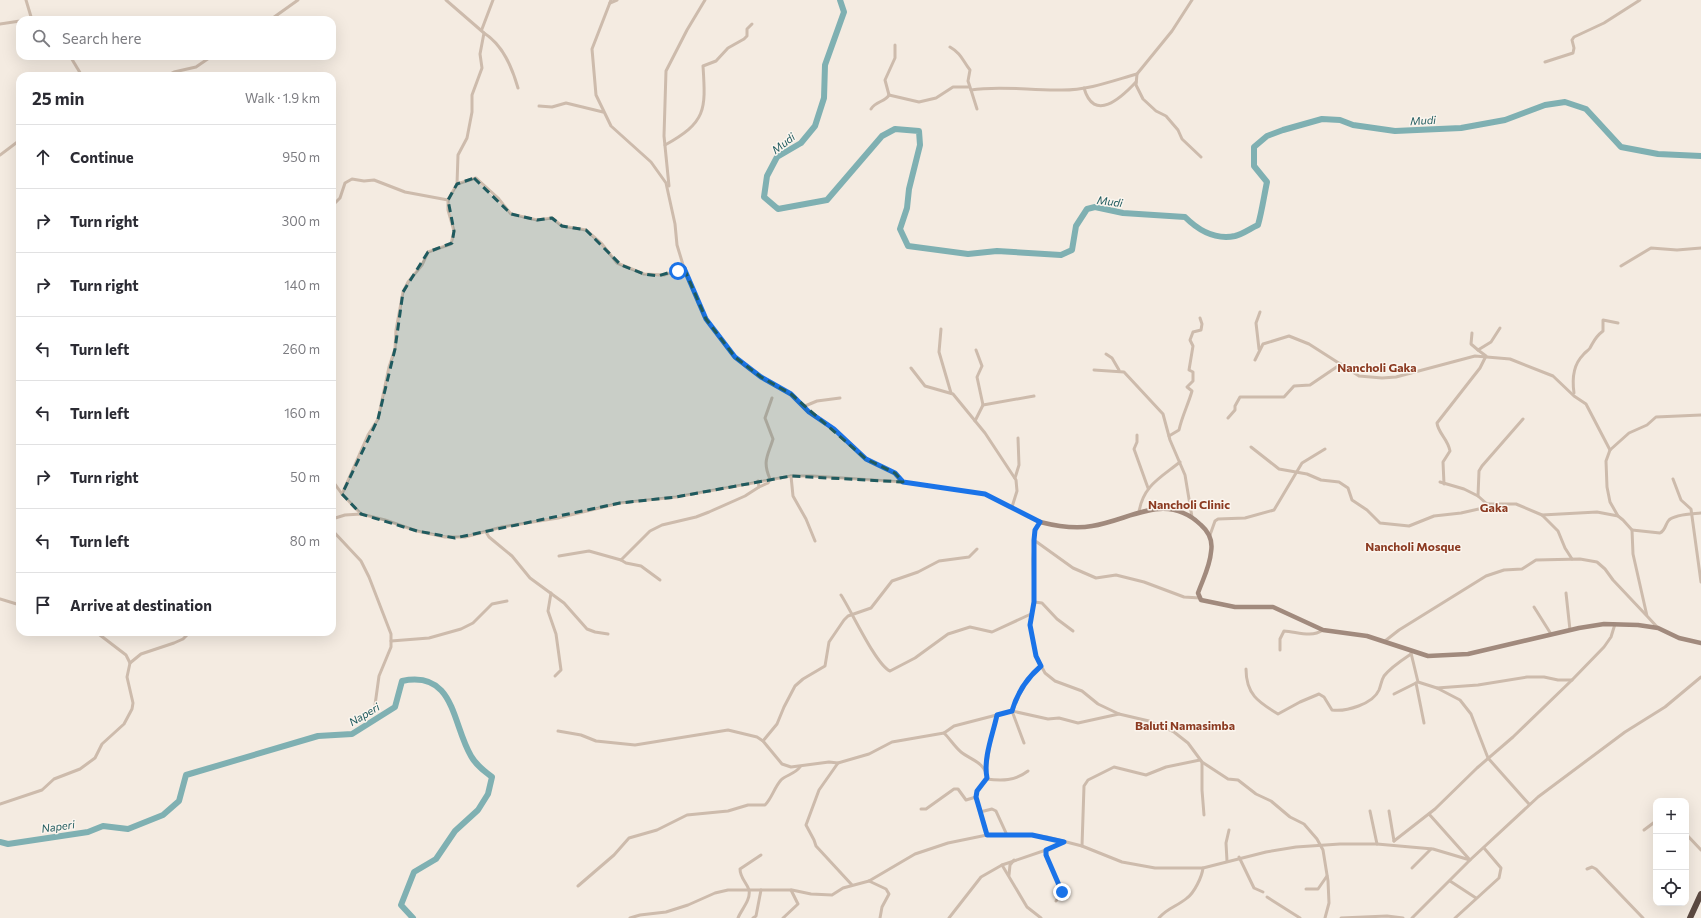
<!DOCTYPE html>
<html lang="en">
<head>
<meta charset="utf-8">
<style>
  :root { --surface:#fff; --page:#f7f7f7; --text:#2b2b33; --muted:#7c7c81; --line:#e1e1e2 }
  body { margin:0; font-family:Commissioner,sans-serif; background:var(--page); color:var(--text) }
  .controls { position:absolute; right:12px; bottom:12px; display:grid; overflow:hidden; border-radius:8px; box-shadow:0 4px 16px #0002 }
  .controls button { width:36px; height:36px; display:grid; place-items:center; padding:0; border:0; border-bottom:1px solid var(--line); background:var(--surface); color:var(--text); font:20px sans-serif }
  .stop { position:absolute; width:12px; height:12px; margin:-9px; border:3px solid #1a73e8; border-radius:50%; background:#fff }
  .stop.end { background:#1a73e8; border-color:#fff; box-shadow:0 1px 4px #0008 }
  .list { margin:0; padding:0; list-style:none }
  h2 { display:flex; justify-content:space-between; align-items:center; height:52px; margin:0; padding:0 16px; font-size:17px }
  h2 small { font-size:13px; font-weight:400; color:var(--muted) }
  .list li { display:grid; grid-template-columns:26px 1fr auto; gap:12px; align-items:center; box-sizing:border-box; height:64px; padding:0 16px; border-top:1px solid var(--line) }
  .list b { display:block; font-size:15px; white-space:nowrap }
  .list em { font-size:13px; font-style:normal; color:var(--muted) }
  .icon { flex:none; width:22px; height:22px; fill:none; stroke:currentColor; stroke-width:2; stroke-linecap:round; stroke-linejoin:round }
  .map { position:relative; flex:none; width:1701px; height:918px; overflow:hidden }
  .search { position:absolute; background:var(--surface); box-shadow:0 4px 16px #0002; left:16px; top:16px; width:320px; height:44px; display:flex; align-items:center; gap:10px; box-sizing:border-box; padding:0 14px; border-radius:12px; color:var(--muted); font-size:15px }
  .panel { position:absolute; background:var(--surface); box-shadow:0 4px 16px #0002; left:16px; top:72px; width:320px; height:564px; border-radius:12px }
  .map>svg:first-child { display:block }
  .lines { fill:none; stroke-linecap:round; stroke-linejoin:round }
  .river { stroke:#7fb0b2; stroke-width:6 }
  .street { stroke:#cdbbac; stroke-width:3 }
  .secondary { stroke:#a18a7d; stroke-width:4.5 }
  .highway { stroke:#5c4a42; stroke-width:6 }
  .route { stroke:#1a73e8; stroke-width:5 }
  .marked { fill:#1f5a5e; fill-opacity:0.2; stroke:#1f5a5e; stroke-width:3; stroke-dasharray:8 5; stroke-linejoin:round }
  .labels { text-anchor:middle; dominant-baseline:central; stroke-width:3; stroke-linejoin:round; paint-order:stroke }
  .water-label { font-size:11px; font-style:italic; fill:#1f5a5e; stroke:#fbf5ee }
  .quarter-label { font-size:12px; font-weight:bold; fill:#8c3b22; stroke:#fbf5ee }
</style>
</head>
<body>
<div class="map">
<svg width="1701" height="918" viewBox="0 0 1701 918">
  <rect width="100%" height="100%" fill="#f4ebe1"/>
  <g class="lines">
    <g class="river">
      <path d="M840 0 844 12 825 65 824 98 815 126 801 143 777 157 767 176 764 197 778 209 827 200 882 136 895 129 919 131 920 145 909 189 907 208 900 229 908 246 968 254 997 251 1061 255 1072 250 1076 226 1087 209 1095 207 1123 213 1185 217C1199 231 1215 240 1235 236 1243 234 1251 228 1258 225 1262 211 1264 196 1267 182L1254 166V147L1267 136 1283 130 1322 119 1340 120 1353 125 1395 131 1461 128 1505 120 1545 105 1565 102 1586 109 1621 147 1658 154 1701 156"/>
      <path d="M0 842 8 844 88 832 103 826 128 829 163 815 179 801 186 775 318 736 352 734 395 707 402 681C455 670 452 724 471 756 476 765 484 771 492 777L488 794 478 810 455 831 436 859 414 872 401 905 413 918"/>
    </g>
    <g class="street">
      <path d="M26 0 32 20"/>
      <path d="M611 0 592 49 596 95 611 126 651 162 666 183 675 224 677 245 684 268 706 319 735 357 750 370 791 394 809 412 834 429 866 459 895 473 903 482"/>
      <path d="M1192 0 1172 31 1137 74 1136 85 1143 99 1156 111 1166 116 1178 130 1182 139 1201 157"/>
      <path d="M610 3 617 0"/>
      <path d="M270 20 298 0"/>
      <path d="M0 24 20 21"/>
      <path d="M482 29 493 0"/>
      <path d="M484 33C503 45 512 67 518 88"/>
      <path d="M950 47C962 54 962 60 970 70L968 81 971 90C1001 85 1032 91 1062 90 1089 90 1112 81 1137 74"/>
      <path d="M70 56 82 76"/>
      <path d="M1545 62 1573 53 1574 48 1572 40 1574 37 1604 23 1640 0"/>
      <path d="M166 76 174 72 196 67 212 56"/>
      <path d="M1084 88C1094 123 1121 98 1136 82"/>
      <path d="M971 90 977 109"/>
      <path d="M889 95 919 102 936 98 953 87H969"/>
      <path d="M889 95 885 80 895 58V45"/>
      <path d="M539 106 552 107 566 103 603 112"/>
      <path d="M871 109C876 101 885 102 889 95"/>
      <path d="M665 145C706 122 706 111 703 66L716 61 728 48 744 39 747 36V29L752 24"/>
      <path d="M0 155 20 140"/>
      <path d="M457 184 476 178 498 198 511 214 537 220 552 218 562 226 586 230 602 244 617 263 644 274 664 275 684 268"/>
      <path d="M669 186 664 136 666 71 687 30 705 0"/>
      <path d="M332 206 340 198 345 183 352 179 364 181 374 180 405 192 448 200"/>
      <path d="M1621 266 1651 248 1677 250 1701 248"/>
      <path d="M941 329 939 352 951 393"/>
      <path d="M1472 333 1471 344 1478 350"/>
      <path d="M1259 349 1256 323 1260 312"/>
      <path d="M1106 354 1112 358 1119 370"/>
      <path d="M1255 360 1263 344 1289 336 1309 344 1359 376 1382 378 1396 377 1475 356 1510 359 1553 376 1574 396 1586 404 1610 450"/>
      <path d="M911 368 925 386 953 394 985 433 1016 480 1017 491 1012 507"/>
      <path d="M1094 370 1124 372 1163 414 1170 440 1185 475 1192 517"/>
      <path d="M1574 393C1572 379 1573 365 1583 355 1585 352 1588 351 1590 348 1594 341 1595 337 1603 331V320L1618 323"/>
      <path d="M983 405 1034 396"/>
      <path d="M805 406 817 401 840 398"/>
      <path d="M1228 418 1235 410V406L1240 397H1284L1294 386 1310 385 1341 364"/>
      <path d="M1523 419 1482 466 1479 471 1478 496 1487 504H1516L1542 515 1597 512 1618 516 1623 520 1632 530 1633 554 1647 616 1658 628"/>
      <path d="M975 421 983 405 977 377 982 366 976 350"/>
      <path d="M1137 435V442L1134 449 1148 488"/>
      <path d="M1169 436 1179 430C1182 416 1188 405 1192 391L1187 387 1193 381V372L1189 370 1193 346 1190 340 1193 332 1201 330 1202 324 1200 318"/>
      <path d="M1251 447 1279 469 1307 474 1321 480 1339 482 1348 488 1352 500 1367 510 1380 523 1409 526 1434 516 1461 513 1492 506"/>
      <path d="M791 476 793 496 806 519 815 541"/>
      <path d="M1015 478 1019 465 1018 438"/>
      <path d="M1673 479 1681 500 1691 509 1701 582"/>
      <path d="M332 480 342 494 361 514"/>
      <path d="M1440 482 1464 489 1478 496"/>
      <path d="M1444 484 1443 462 1450 451C1448 439 1438 433 1437 423L1480 368 1486 356 1478 350 1491 342 1500 328"/>
      <path d="M759 487 768 483 770 479C762 461 768 456 773 439L765 418 772 398"/>
      <path d="M342 494 368 435 378 419 389 367 395 349 396 330 403 292 408 282 422 265 428 252 451 244 454 231 448 210V200L457 184 458 155 467 138 472 112V95L482 68 480 54 484 33 446 0"/>
      <path d="M1139 512C1143 486 1160 478 1180 462"/>
      <path d="M1542 515 1558 531 1565 548 1572 559"/>
      <path d="M1618 516 1610 502 1607 487 1606 461 1610 450 1629 433 1647 425 1656 417 1701 415"/>
      <path d="M332 519 345 515 361 514 385 520 417 531 445 537H465L502 527 558 518 620 503 676 497 791 476H812L903 482 985 494 1040 522 1035 530 1033 559 1034 602 1030 625 1036 656 1045 673 1055 681 1082 691 1098 704 1119 714 1149 721 1174 732 1188 743 1202 762 1228 779 1238 780 1256 794 1271 801 1290 817 1304 824 1317 839 1323 850 1328 881 1329 903 1325 918"/>
      <path d="M332 530 361 561 369 577 391 634V647L379 676 375 705"/>
      <path d="M1632 530 1660 533C1666 530 1665 524 1669 520 1676 514 1693 514 1701 513"/>
      <path d="M486 532 489 537 512 556 530 578 564 603 587 629 595 632 608 634"/>
      <path d="M1210 535 1215 521 1218 519 1245 518 1274 510 1302 463 1325 449"/>
      <path d="M1034 540 1073 568 1096 578 1116 575 1144 582 1184 597 1200 598"/>
      <path d="M559 556 589 551 621 560 650 531 662 525 696 517 709 512 745 496 759 487 758 481"/>
      <path d="M621 560 626 563 641 566 660 580"/>
      <path d="M551 593 548 611 556 634 561 670 555 676"/>
      <path d="M1566 593 1570 630"/>
      <path d="M841 595C851 610 876 665 890 671L915 658 948 634 970 627 992 632 1031 614"/>
      <path d="M0 599 20 605"/>
      <path d="M1034 602 1042 603 1057 619 1073 631"/>
      <path d="M1534 607 1551 634"/>
      <path d="M96 632 126 655 130 663 141 654 174 643 183 639 190 632"/>
      <path d="M391 641 429 638 461 629 473 623 492 604 507 601"/>
      <path d="M1385 641 1399 630 1486 576 1504 570 1522 569 1536 560 1580 559 1597 562 1605 569 1613 580 1646 615"/>
      <path d="M1280 650V639L1284 631C1298 632 1311 638 1323 630"/>
      <path d="M1411 653 1418 682 1437 688 1460 700 1471 714 1488 758 1529 804"/>
      <path d="M1246 669C1246 694 1258 702 1278 714L1300 702 1319 694 1324 697 1332 710C1346 712 1373 704 1379 690 1381 685 1381 681 1384 676 1391 667 1402 660 1411 654"/>
      <path d="M1416 683 1424 723"/>
      <path d="M1437 688 1478 685 1527 677H1544L1558 680H1572"/>
      <path d="M1394 694 1416 683"/>
      <path d="M558 731 581 735 596 741 635 745 728 730 757 737 763 741 782 764 791 767 829 762 838 763 869 754 892 742 944 733C950 739 955 747 961 752 971 760 985 762 987 778L977 791 976 797 987 835"/>
      <path d="M944 733 954 726 1012 711 1048 719 1059 718 1078 723 1119 714"/>
      <path d="M763 741 777 724 784 707 795 686 803 679 825 666 829 642 844 620 848 616 871 608 892 581 918 572 939 561 969 557 977 549"/>
      <path d="M1024 743 1012 711 1026 681 1041 666"/>
      <path d="M1202 762V790L1204 815"/>
      <path d="M838 763 819 790 806 825 814 840 816 846 852 885"/>
      <path d="M986 772 990 744 997 715"/>
      <path d="M986 779C1002 781 1015 781 1028 771"/>
      <path d="M0 804 42 790 54 779 80 769 95 758 102 744 124 724 132 709 133 703 127 677 130 663"/>
      <path d="M921 809H926L954 789H958L966 800 976 797"/>
      <path d="M1370 811 1377 844"/>
      <path d="M1389 811 1394 841"/>
      <path d="M980 812 992 809 996 811 1007 835"/>
      <path d="M1644 830 1656 821"/>
      <path d="M1686 834 1701 850"/>
      <path d="M1394 841 1435 809 1477 768 1513 737 1572 680 1604 647 1611 637 1615 624"/>
      <path d="M1082 846 1084 786 1088 780 1114 767 1146 775 1166 767 1200 760"/>
      <path d="M1046 850 1048 861 1062 892 1056 901"/>
      <path d="M1239 857 1254 888 1263 892"/>
      <path d="M1227 861 1226 843 1229 830"/>
      <path d="M1002 865 1027 907 1041 918"/>
      <path d="M1412 868 1431 849"/>
      <path d="M1587 869 1592 867 1596 869 1643 918"/>
      <path d="M1009 875 1010 865 1014 860"/>
      <path d="M869 881 886 889 889 894 882 907 880 918"/>
      <path d="M1450 881 1476 898"/>
      <path d="M578 886 614 855 629 838 657 830 687 815 728 811 748 805H765C772 798 774 788 781 780 786 775 795 774 800 767"/>
      <path d="M1306 889H1318L1327 876"/>
      <path d="M1267 897 1300 918"/>
      <path d="M630 918 640 915 666 912 688 905 715 893 728 890H792L811 894 832 895 843 888 869 881 915 854 948 843 987 835H1032L1047 837 1082 846 1122 862 1155 868H1203L1266 852 1296 847 1340 844H1377L1433 849 1470 860 1538 797 1625 732 1665 707 1701 677"/>
      <path d="M738 918C741 910 751 900 749 890 747 883 740 878 740 869L761 855"/>
      <path d="M753 918 756 916 761 890"/>
      <path d="M783 918 798 904 791 890"/>
      <path d="M949 918 981 877 1002 865 1046 850 1064 842"/>
      <path d="M1159 918C1167 908 1178 906 1187 898 1194 893 1202 877 1203 868"/>
      <path d="M1341 918 1387 916 1403 918"/>
      <path d="M1412 918 1470 860 1429 814"/>
      <path d="M1455 918 1499 878 1501 868 1484 848"/>
    </g>
    <path class="secondary" d="M1040 522C1056 526 1076 529 1092 526 1131 520 1166 491 1201 525 1209 532 1213 541 1211 552 1210 566 1203 579 1198 593L1201 600 1235 607H1273L1323 630 1367 636 1428 656 1468 654 1579 628 1604 624 1638 625 1658 628 1679 638 1701 643"/>
    <path class="highway" d="M1690 918 1701 894"/>
  </g>
  <g class="lines">
    <path class="route" d="M678 271 684 268 706 319 735 357 761 377 791 394 809 412 834 429 866 459 895 473 903 482 985 494 1040 522 1035 530 1034 540V602L1030 625 1036 656 1041 666C1026 679 1017 693 1012 711L997 715C993 734 983 758 987 778L977 791 976 797 987 835H1032L1064 842 1046 850V855L1062 892"/>
  </g>
  <path class="marked" d="M474 178 511 214 537 220 552 218 562 226 586 230 621 265 644 274 658 276 684 268 706 319 735 357 761 377 791 394 866 459 895 473 903 482 791 476 676 497 620 503 455 538 417 531 361 514 342 494 378 419 395 349 403 292 428 252 452 243 454 231 448 200 457 184Z"/>
  <g class="labels">
    <g class="water-label">
      <text transform="translate(1423 120) rotate(-3)">Mudi</text>
      <text transform="translate(783 143) rotate(-38)">Mudi</text>
      <text transform="translate(1110 201) rotate(8)">Mudi</text>
      <text transform="translate(364 714) rotate(-31)">Naperi</text>
      <text transform="translate(58 826) rotate(-8)">Naperi</text>
    </g>
    <g class="quarter-label">
      <text x="1377" y="367">Nancholi Gaka</text>
      <text x="1189" y="504">Nancholi Clinic</text>
      <text x="1494" y="507">Gaka</text>
      <text x="1413" y="546">Nancholi Mosque</text>
      <text x="1185" y="725">Baluti Namasimba</text>
    </g>
  </g>
</svg>
<div class="controls">
<button>+</button>
<button>−</button>
<button><svg class="icon" aria-label="locate" viewBox="0 0 24 24"><circle cx="12" cy="12" r="6"/><path d="M12 2v4M12 18v4M2 12h4M18 12h4"/></svg></button>
</div>
<div class="stop" style="left:678px;top:271px"></div>
<div class="stop end" style="left:1062px;top:892px"></div>
<div class="search"><svg class="icon" aria-label="search" viewBox="0 0 24 24"><circle cx="10" cy="10" r="6"/><path d="M15 15l6 6"/></svg>Search here</div>
<section class="panel">
<h2>25 min<small>Walk · 1.9 km</small></h2>
<ul class="list">
<li><svg class="icon" aria-label="ahead" viewBox="0 0 24 24"><path d="M12 20V5M6 11l6-6 6 6"/></svg><div><b>Continue</b></div><em>950 m</em></li>
<li><svg class="icon" aria-label="right" viewBox="0 0 24 24"><path d="M7 20v-9h11M14 6l5 5-5 5"/></svg><div><b>Turn right</b></div><em>300 m</em></li>
<li><svg class="icon" aria-label="right" viewBox="0 0 24 24"><path d="M7 20v-9h11M14 6l5 5-5 5"/></svg><div><b>Turn right</b></div><em>140 m</em></li>
<li><svg class="icon" aria-label="left" viewBox="0 0 24 24"><path d="M17 20v-9H6M10 6l-5 5 5 5"/></svg><div><b>Turn left</b></div><em>260 m</em></li>
<li><svg class="icon" aria-label="left" viewBox="0 0 24 24"><path d="M17 20v-9H6M10 6l-5 5 5 5"/></svg><div><b>Turn left</b></div><em>160 m</em></li>
<li><svg class="icon" aria-label="right" viewBox="0 0 24 24"><path d="M7 20v-9h11M14 6l5 5-5 5"/></svg><div><b>Turn right</b></div><em>50 m</em></li>
<li><svg class="icon" aria-label="left" viewBox="0 0 24 24"><path d="M17 20v-9H6M10 6l-5 5 5 5"/></svg><div><b>Turn left</b></div><em>80 m</em></li>
<li><svg class="icon" aria-label="arrive" viewBox="0 0 24 24"><path d="M6 21V4h12l-3 4 3 4H6"/></svg><div><b>Arrive at destination</b></div></li>
</ul>
</section>
</div>
</body>
</html>
